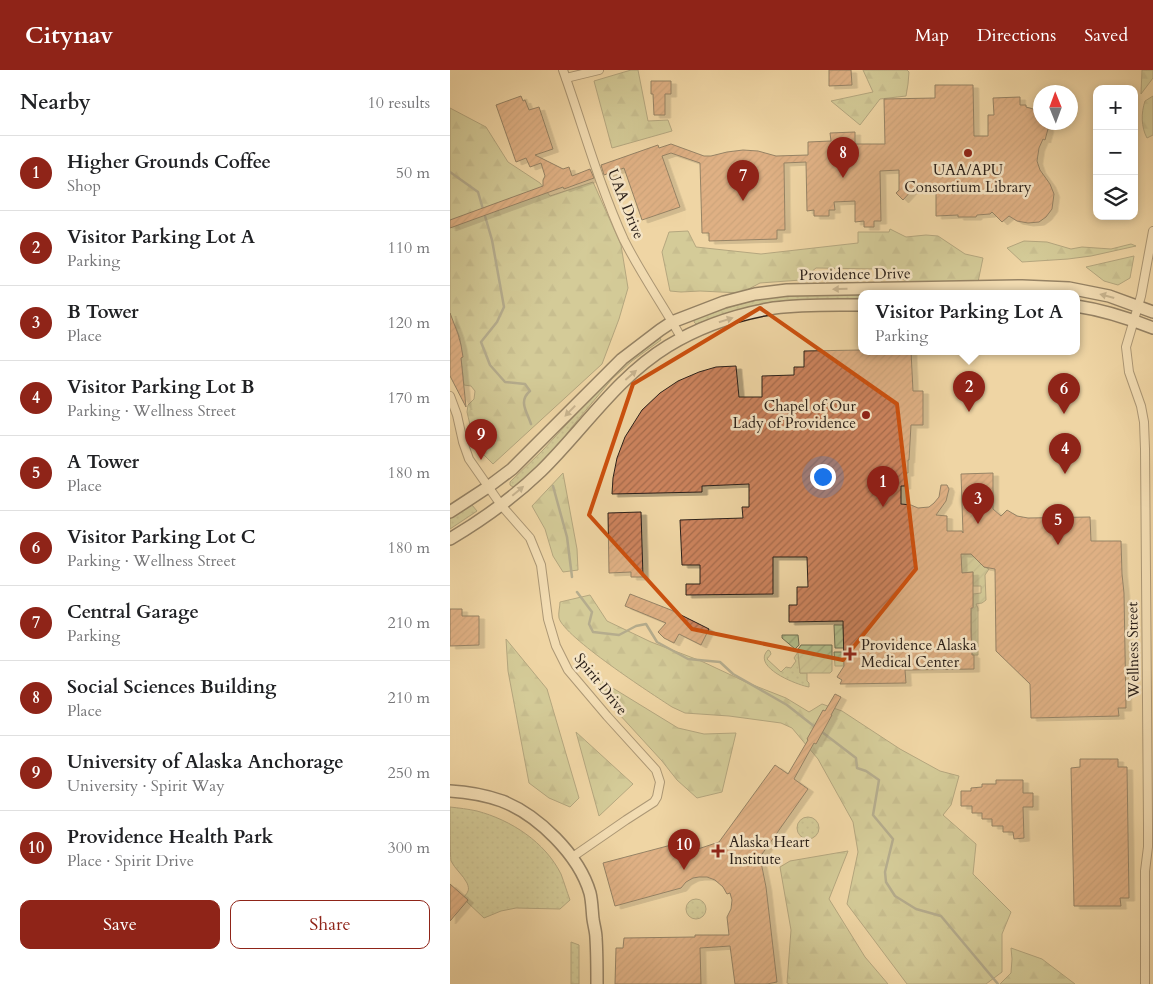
<!DOCTYPE html>
<html lang="en">
<head>
<meta charset="utf-8">
<style>
  :root { --surface:#fff; --page:#f6f6f6; --text:#202124; --muted:#757577; --line:#e0e0e0; --accent:#8f2418 }
  body { margin:0; font-family:Cardo,serif; background:var(--page); color:var(--text) }
  .controls { position:absolute; right:15px; top:15px; display:grid; overflow:hidden; border-radius:10px; box-shadow:0 2px 8px #0003 }
  .controls button { width:45px; height:45px; display:grid; place-items:center; padding:0; border:0; border-bottom:1px solid var(--line); background:var(--surface); color:var(--text); font:25px sans-serif }
  .compass { position:absolute; left:583px; top:15px; width:45px; height:45px; border-radius:50%; background:var(--surface); box-shadow:0 2px 8px #0003; rotate:359deg }
  .you { position:absolute; left:372px; top:406px; width:18px; height:18px; margin:-12px; border:4px solid #fff; border-radius:50%; background:#1a73e8; box-shadow:0 0 0 8px #1a73e833 }
  .badge { display:grid; place-items:center; width:32px; height:32px; border-radius:50%; background:var(--accent); color:#fff; font-size:16px; font-weight:700 }
  .pin { position:absolute; translate:-50% -41px; filter:drop-shadow(0 1px 2px #0008) }
  .pin::after { content:''; position:absolute; top:26px; width:18px; height:15px; background:inherit; clip-path:polygon(0 0,100% 0,50% 100%) }
  .popup { position:absolute; left:408px; top:220px; width:222px; height:65px; box-sizing:border-box; display:grid; place-content:center; border-radius:10px; background:var(--surface); filter:drop-shadow(0 1px 4px #0005); font-size:16px; white-space:nowrap; color:var(--muted) }
  .popup b { font-size:19px; color:var(--text) }
  .popup::after { content:''; position:absolute; left:50%; top:100%; margin-left:-10px; border:10px solid transparent; border-top-color:var(--surface) }
  .list { margin:0; padding:0; list-style:none }
  h2 { display:flex; justify-content:space-between; align-items:center; height:65px; margin:0; padding:0 20px; font-size:21px }
  h2 small { font-size:16px; font-weight:400; color:var(--muted) }
  .list li { display:grid; grid-template-columns:32px 1fr auto; gap:15px; align-items:center; box-sizing:border-box; height:75px; padding:0 20px; border-top:1px solid var(--line) }
  .list b { display:block; font-size:19px; white-space:nowrap }
  .list p { margin:0; font-size:16px; white-space:nowrap; color:var(--muted) }
  .list em { font-size:16px; font-style:normal; color:var(--muted) }
  .actions { display:flex; gap:10px; padding:15px 20px }
  .actions a { flex:1; padding:11px 0; border:1px solid var(--accent); border-radius:10px; text-align:center; font-size:18px; color:var(--accent) }
  .actions .main { background:var(--accent); color:#fff }
  .icon { flex:none; width:28px; height:28px; fill:none; stroke:currentColor; stroke-width:2; stroke-linecap:round; stroke-linejoin:round }
  .map { position:relative; flex:none; width:703px; height:914px; overflow:hidden }
  header { display:flex; align-items:center; gap:30px; box-sizing:border-box; height:70px; padding:0 25px; background:var(--accent); color:#fff }
  header strong { font-size:24px }
  nav { display:flex; gap:28px; margin-inline-start:auto; font-size:18px }
  main { display:flex }
  aside { flex:1; background:var(--surface) }
  .map>svg:first-child { display:block }
  .grass { fill:url(#grass-dots); stroke:#6f6f52 }
  .forest { fill:url(#forest-firs); stroke:#6f6f52 }
  .garden { fill:url(#garden-furrows); stroke:#6f6f52 }
  .lines { fill:none; stroke-linecap:round; stroke-linejoin:round }
  .stream { stroke:#6f7b72; stroke-width:2.5 }
  .building { fill:url(#building-hatch); stroke:#2b2019; filter:url(#shadow) }
  .street-casing { stroke:#5c4d3c; stroke-width:10 }
  .secondary-casing { stroke:#2b2019; stroke-width:14 }
  .street { stroke:#f5e4c4; stroke-width:8 }
  .secondary { stroke:#f5e4c4; stroke-width:11 }
  .oneway { fill:#9a8c77 }
  .marked { fill:none; stroke:#cc500e; stroke-width:4; stroke-linejoin:round }
  .poi-dot { fill:#8f2418; stroke:#f5e4c4; stroke-width:2 }
  .labels { text-anchor:middle; dominant-baseline:central; stroke-width:5; stroke-linejoin:round; paint-order:stroke }
  .poi-label { font-size:15px; fill:#2b2019; stroke:#f5e4c4; text-anchor:start }
  .street-label { font-size:15px; fill:#2b2019; stroke:#f5e4c4 }
</style>
</head>
<body>
<header>
<strong>Citynav</strong>
<nav><a>Map</a><a>Directions</a><a>Saved</a></nav>
</header>
<main>
<aside>
<h2>Nearby<small>10 results</small></h2>
<ul class="list">
<li><span class="badge">1</span><div><b>Higher Grounds Coffee</b><p>Shop</p></div><em>50 m</em></li>
<li><span class="badge">2</span><div><b>Visitor Parking Lot A</b><p>Parking</p></div><em>110 m</em></li>
<li><span class="badge">3</span><div><b>B Tower</b><p>Place</p></div><em>120 m</em></li>
<li><span class="badge">4</span><div><b>Visitor Parking Lot B</b><p>Parking · Wellness Street</p></div><em>170 m</em></li>
<li><span class="badge">5</span><div><b>A Tower</b><p>Place</p></div><em>180 m</em></li>
<li><span class="badge">6</span><div><b>Visitor Parking Lot C</b><p>Parking · Wellness Street</p></div><em>180 m</em></li>
<li><span class="badge">7</span><div><b>Central Garage</b><p>Parking</p></div><em>210 m</em></li>
<li><span class="badge">8</span><div><b>Social Sciences Building</b><p>Place</p></div><em>210 m</em></li>
<li><span class="badge">9</span><div><b>University of Alaska Anchorage</b><p>University · Spirit Way</p></div><em>250 m</em></li>
<li><span class="badge">10</span><div><b>Providence Health Park</b><p>Place · Spirit Drive</p></div><em>300 m</em></li>
</ul>
<div class="actions"><a class="main">Save</a><a>Share</a></div>
</aside>
<div class="map">
<svg width="703" height="914" viewBox="0 0 703 914">
  <defs>
    <pattern id="grass-dots" width="8" height="8" patternUnits="userSpaceOnUse" patternTransform="scale(1.25)"><rect width="8" height="8" fill="#b3be8b"/><path d="M2 2h.1M6 6h.1" fill="none" stroke="#9aa377" stroke-width="1.8" stroke-linecap="round"/></pattern>
    <pattern id="forest-firs" width="22" height="20" patternUnits="userSpaceOnUse" patternTransform="scale(1.25)"><rect width="22" height="20" fill="#b3be8b"/><path d="M5 1l3.5 6h-7zM16 11l3.5 6h-7z" fill="#9aa377"/></pattern>
    <pattern id="garden-furrows" width="10" height="10" patternUnits="userSpaceOnUse" patternTransform="scale(1.25)"><rect width="10" height="10" fill="#b3be8b"/><path d="M-1 1l2-2M0 10L10 0M9 11l2-2" fill="none" stroke="#9aa377"/></pattern>
    <pattern id="building-hatch" width="6" height="6" patternUnits="userSpaceOnUse" patternTransform="scale(1.25)"><rect width="6" height="6" fill="#cc835d"/><path d="M-1 1l2-2M0 6l6-6M5 7l2-2" fill="none" stroke="#a66b4c"/></pattern>
    <filter id="shadow"><feDropShadow dx="5.5" dy="3" stdDeviation="0" flood-color="#0004"/></filter>
  </defs>
  <rect width="100%" height="100%" fill="#efd5a4"/>
  <filter id="stains"><feTurbulence type="fractalNoise" baseFrequency=".004" numOctaves="4"/><feColorMatrix values="0 0 0 0 .2 0 0 0 0 .09 0 0 0 0 .02 0 0 0 .5 -.17"/></filter>
  <radialGradient id="worn" r=".72"><stop offset=".6" stop-color="#630" stop-opacity="0"/><stop offset="1" stop-color="#630" stop-opacity=".3"/></radialGradient>
  <g class="grass">
    <path d="M411 223V229C380 230 346 228 315 233 292 238 271 246 249 253L246 254 244 252 245 249C266 242 286 234 308 230 342 223 377 224 411 223Z"/>
    <path d="M210 268 211 270 182 291 162 309 121 358 107 378 67 416 63 417 60 415V412L93 380 138 331 170 299 187 284Z"/>
    <path d="M22 435 27 441 0 459V448Z"/>
    <path d="M318 580 320 581 321 584 317 589 331 602 336 597 341 598 346 591 344 588 348 582 350 603H357V611L359 613V617C347 615 301 597 318 580Z"/>
    <path d="M0 737C9 738 18 739 27 741 61 750 95 772 111 804 114 812 117 822 120 830L110 839 66 838 51 841 34 848 17 832 18 830 14 827C18 822 20 820 17 813 13 805 5 799 1 791 0 786 0 746 0 737Z"/>
    <circle cx="358" cy="758" r="11"/>
    <circle cx="246" cy="839" r="10"/>
    <path d="M121 872 129 875V914H121Z"/>
  </g>
  <g class="forest">
    <path d="M181 0H188L198 51 218 50 222 61 162 78 144 11Z"/>
    <path d="M413 0H457L459 2 458 14 456 26 430 29 410 55 381 31 423 22Z"/>
    <path d="M692 0H703V8L691 24Z"/>
    <path d="M703 26V65L697 68C691 57 691 43 695 31Z"/>
    <path d="M0 38 36 57 58 92 90 113 100 126 143 112 171 175 178 218 169 249 152 294 43 394 25 376 17 342 18 335 24 329 25 321 21 316 14 315 11 288 12 287 10 268 5 255H4L0 248Z"/>
    <path d="M440 159 456 167 476 165 488 166 515 184 533 188 528 212H459L428 199 366 198 351 210 310 213 291 223 250 221 231 222 220 221 212 182 219 162 238 161 246 177 311 184 408 173V162H439Z"/>
    <path d="M574 171 597 172 621 179 632 177 661 179 681 174 686 176 641 186 618 189 572 192 557 178Z"/>
    <path d="M684 186 680 208 668 215 654 211 636 197Z"/>
    <path d="M113 403 127 479 128 500 113 502 103 486 95 459 82 436Z"/>
    <path d="M140 525 157 551 201 572 251 591 298 613 336 628 359 642 372 634 392 641 450 679 490 701 509 706 501 735 493 745 526 774 523 804 561 842 552 864V902L536 914H457L397 834 408 782 403 752 368 689 342 658 331 653 279 646 235 643 222 637C202 624 114 567 109 548 108 543 110 537 110 532Z"/>
    <path d="M56 569 97 619 129 728 120 737 99 728 79 713 58 601Z"/>
    <path d="M148 609 228 658 254 664 286 663 272 722 247 728 227 710 212 691 158 632Z"/>
    <path d="M126 662 183 714 149 746Z"/>
    <path d="M398 781 379 829 415 887 438 914H340L337 913 341 860 330 797 340 791Z"/>
    <path d="M561 878 592 889 625 914H550L561 903 562 889Z"/>
  </g>
  <g class="garden">
    <path d="M521 484 534 497 539 499 535 505 536 530 532 533 526 534 528 538V585H522L521 538 523 537V524L531 523V516H523V502L512 503 503 485Z"/>
    <path d="M384 555H393L394 578H385Z"/>
    <path d="M332 565H348L349 575 345 579 332 568Z"/>
    <path d="M351 575H382V601L380 603H350L348 582 347 581Z"/>
    <path d="M384 582H394V596H385Z"/>
  </g>
  <g class="lines">
    <g class="stream">
      <path d="M0 102 28 122 42 170 54 237 47 252 31 272 40 295 55 312 75 314 80 321C68 331 77 342 81 354"/>
      <path d="M103 416 117 467 122 507"/>
      <path d="M127 522 142 542 139 554 143 562 169 565 186 556 196 554 207 572 238 589 270 592 283 604 337 635 365 657"/>
      <path d="M372 662 406 688 407 698 416 701 429 710 423 745 443 769 435 802 436 812 445 826 466 839 491 846 548 914"/>
    </g>
  </g>
  <g class="building">
    <path d="M379 0H401L402 15 379 16Z"/>
    <path d="M201 11H221V24H215V45H204L203 24H201Z"/>
    <path d="M485 15H523L524 66H538V45H544L543 28 570 27V35H576V37L583 39 590 43V52H596L598 59 595 70 593 69 589 78 587 91 590 100 600 114 604 124 602 139 596 147 589 152 578 153 567 151 559 146 552 152 542 142 540 144 527 145 526 147H508V145L486 146V119H463L453 130 446 123 449 120V100L430 101 431 151H424V157H414V151L405 152V131L384 132 385 140H379V146H364V140L357 141 356 92 334 93 335 160H327V169L259 171V163H252L250 93 221 83 212 86 230 137 192 150 174 98 154 105 151 95 208 75 209 78 221 74 254 86H261L277 82 293 80 308 81 326 86 358 85V72L381 71 380 63 405 62V74H435L434 29 485 28Z"/>
    <path d="M71 26 73 31 75 30 79 40 89 37 103 79 85 85 113 99 119 97 122 106 140 99 144 108 114 119 113 117 0 158V150L93 116V110L95 106 91 93 80 97 76 88 66 92 46 35Z"/>
    <path d="M0 243 8 264 11 275 13 287 11 288 16 337 0 306Z"/>
    <path d="M412 280 461 281 463 321H473V355H461L459 390H458V403H455V416H451V434L461 435 468 438 479 437 484 433 489 427 491 415H497L499 419 496 431 486 445 497 446V461H512L513 463 511 404 543 403V439L551 446 557 440 567 446 578 448 640 447 641 471H671L672 504 674 523 676 638H668L669 646 581 648 580 614 546 581 545 499 534 497 521 484H511L512 503 523 502V538H521V562L522 585H524V599L455 600 456 613 390 614 392 610 387 607 394 596 393 551 339 552V535H347V517H358L357 487H323V524L236 525V514H250V495H232L230 450 293 448 292 437H299V414L252 416V422L162 424 163 408 167 388 175 367 192 340 210 323 228 311 249 302 266 297 286 296 289 327H312V306L344 305V297H354V281Z"/>
    <path d="M191 442 193 507H181V502L159 503 158 443Z"/>
    <path d="M180 524 221 540 259 559 251 575 229 564 224 573 214 568 208 562 216 553 175 536Z"/>
    <path d="M0 539H12V546H29V575L0 576Z"/>
    <path d="M385 624 391 627 381 645H382L366 674 364 673 344 709 358 719 310 787 316 817 327 912 317 914H285L280 876 250 878 251 914H165L166 878H173L174 868 245 867V865H279L277 847 281 839 282 830 280 823 277 824 273 817 265 810 257 807H249L243 808 236 812 231 818 165 836 153 793 244 769 248 779 269 772 325 695 338 704 358 670 357 669 373 640 375 641Z"/>
    <path d="M630 689H668V697H677L679 828H670L671 836H624L621 698 630 697Z"/>
    <path d="M546 710H573V723H583V737H573L574 768 564 769 563 762H553V756H542V749H532V743H522V736H511V721H521V718L532 717V714H546Z"/>
    <path d="M0 814 18 830 0 851Z"/>
  </g>
  <g class="lines">
    <defs>
      <g id="street">
        <path d="M113 0C133 56 149 115 174 170 191 204 213 235 232 269"/>
        <path d="M116 8 149 0"/>
        <path d="M0 326 7 345 13 372 19 389 51 435 80 468 91 495 98 549 106 576 118 600 157 646 206 700 210 712 207 727 204 732 176 750 121 788"/>
        <path d="M695 914V801L698 777V755L695 379 694 352 691 336 679 302 676 277 691 226 703 161"/>
      </g>
      <g id="secondary">
        <path d="M626 236C653 240 678 248 703 258"/>
        <path d="M0 442 38 417 62 399 172 289 210 260 222 252 274 232 305 224 337 220 572 216 619 218 659 226 703 242"/>
        <path d="M0 469C32 450 64 427 91 401 133 360 166 308 218 276 249 257 288 244 324 238 353 234 383 235 412 235"/>
        <path d="M0 721C18 722 35 725 52 731 88 745 129 785 140 823 142 831 142 840 143 849 144 856 146 862 146 868 147 883 147 899 147 914"/>
      </g>
    </defs>
    <use href="#street" class="street-casing"/>
    <use href="#secondary" class="secondary-casing"/>
    <use href="#street" class="street"/>
    <use href="#secondary" class="secondary"/>
  </g>
  <defs><path id="oneway-solid" d="M-6-.8H1V-3.2L6.5 0L1 3.2V.8H-6Z" transform="scale(1.25)"/></defs>
  <g class="oneway">
    <use href="#oneway-solid" transform="translate(390 219) rotate(179)"/>
    <use href="#oneway-solid" transform="translate(657 226) rotate(-165)"/>
    <use href="#oneway-solid" transform="translate(276 250) rotate(-18)"/>
    <use href="#oneway-solid" transform="translate(181 305) rotate(-41)"/>
    <use href="#oneway-solid" transform="translate(120 341) rotate(134)"/>
    <use href="#oneway-solid" transform="translate(68 421) rotate(-40)"/>
  </g>
  <path d="M0 0H703V914H0ZM310 238 447 334 466 499 393 590 242 559 139 445 183 314Z" fill="#efd5a4" fill-opacity=".55" fill-rule="evenodd"/>
  <path class="marked" d="M310 238 447 334 466 499 393 590 242 559 139 445 183 314Z"/>
  <g class="poi-dot">
    <circle cx="518" cy="83" r="5"/>
    <circle cx="416" cy="345" r="5"/>
    <path d="M397.5 576.5h5v5h5v5h-5v5h-5v-5h-5v-5h5z"/>
    <path d="M265.5 773.5h5v5h5v5h-5v5h-5v-5h-5v-5h5z"/>
  </g>
  <g class="labels">
    <g class="poi-label">
      <text x="518" y="100" text-anchor="middle">UAA/APU<tspan x="518" dy="17">Consortium Library</tspan></text>
      <text x="406" y="336" text-anchor="end">Chapel of Our<tspan x="406" dy="17">Lady of Providence</tspan></text>
      <text x="411" y="575">Providence Alaska<tspan x="411" dy="17">Medical Center</tspan></text>
      <text x="279" y="772">Alaska Heart<tspan x="279" dy="17">Institute</tspan></text>
    </g>
    <g class="street-label">
      <text transform="translate(176 134) rotate(68)">UAA Drive</text>
      <text transform="translate(405 204) rotate(-1)">Providence Drive</text>
      <text transform="translate(683 580) rotate(-91)">Wellness Street</text>
      <text transform="translate(151 614) rotate(51)">Spirit Drive</text>
    </g>
  </g>
  <rect width="100%" height="100%" filter="url(#stains)"/>
  <rect width="100%" height="100%" fill="url(#worn)"/>
</svg>
<div class="controls">
<button>+</button>
<button>−</button>
<button><svg class="icon" aria-label="layers" viewBox="0 0 24 24"><path d="M12 4l9 5-9 5-9-5zM3 14l9 5 9-5"/></svg></button>
</div>
<svg class="compass" viewBox="-18 -18 36 36"><path d="M0-13l5 13h-10z" fill="#e53935"/><path d="M0 13l5-13h-10z" fill="#757577"/></svg>
<div class="you"></div>
<div class="pin badge" style="left:433px;top:437px">1</div>
<div class="pin badge" style="left:519px;top:342px">2</div>
<div class="popup"><b>Visitor Parking Lot A</b>Parking</div>
<div class="pin badge" style="left:528px;top:454px">3</div>
<div class="pin badge" style="left:615px;top:404px">4</div>
<div class="pin badge" style="left:608px;top:475px">5</div>
<div class="pin badge" style="left:614px;top:344px">6</div>
<div class="pin badge" style="left:293px;top:131px">7</div>
<div class="pin badge" style="left:393px;top:108px">8</div>
<div class="pin badge" style="left:31px;top:390px">9</div>
<div class="pin badge" style="left:234px;top:800px">10</div>
</div>
</main>
</body>
</html>
